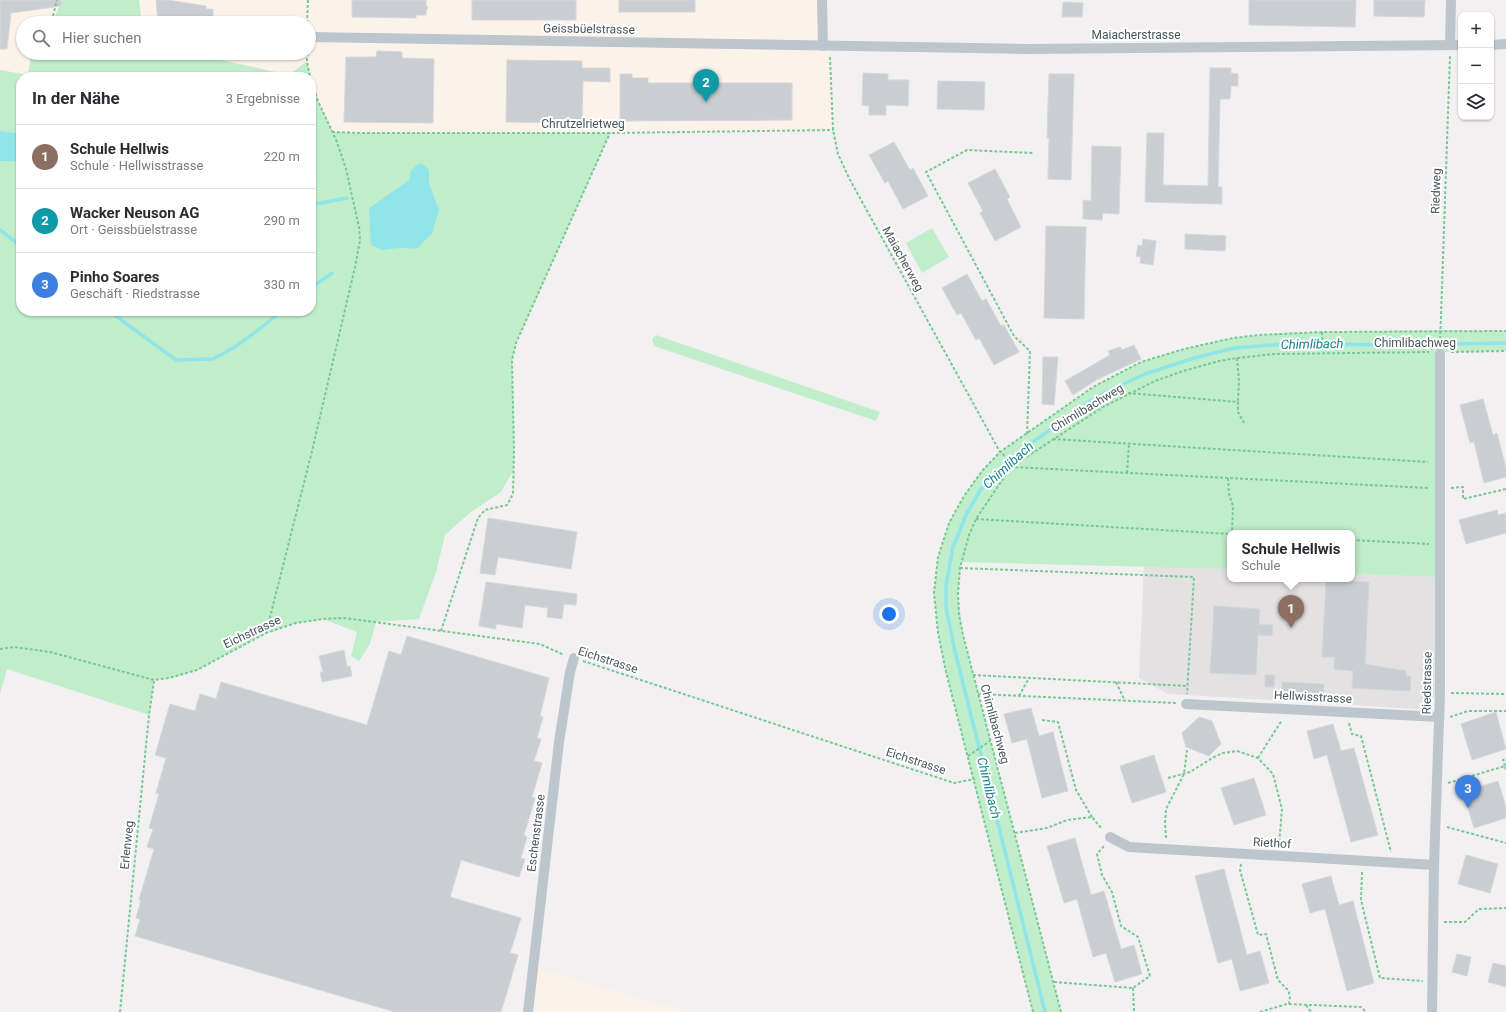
<!DOCTYPE html>
<html lang="de">
<head>
<meta charset="utf-8">
<style>
  :root { --surface:#fff; --page:#f7f7f7; --text:#2b2b33; --muted:#7c7c81; --line:#e1e1e2; --accent:#2294d9 }
  body { margin:0; font-family:Roboto,sans-serif; background:var(--page); color:var(--text) }
  .controls { position:absolute; right:12px; top:12px; display:grid; overflow:hidden; border-radius:8px; box-shadow:0 1px 3px #0004 }
  .controls button { width:36px; height:36px; display:grid; place-items:center; padding:0; border:0; border-bottom:1px solid var(--line); background:var(--surface); color:var(--text); font:20px sans-serif }
  .you { position:absolute; left:889px; top:614px; width:14px; height:14px; margin:-10px; border:3px solid #fff; border-radius:50%; background:#1a73e8; box-shadow:0 0 0 6px #1a73e833 }
  .badge { display:grid; place-items:center; width:26px; height:26px; border-radius:50%; background:var(--accent); color:#fff; font-size:13px; font-weight:700 }
  .pin { position:absolute; translate:-50% -33px; filter:drop-shadow(0 1px 2px #0008) }
  .pin::after { content:''; position:absolute; top:21px; width:14px; height:12px; background:inherit; clip-path:polygon(0 0,100% 0,50% 100%) }
  .popup { position:absolute; left:1227px; top:530px; width:128px; height:52px; box-sizing:border-box; display:grid; place-content:center; border-radius:8px; background:var(--surface); filter:drop-shadow(0 1px 3px #0005); font-size:13px; white-space:nowrap; color:var(--muted) }
  .popup b { font-size:15px; color:var(--text) }
  .popup::after { content:''; position:absolute; left:50%; top:100%; margin-left:-8px; border:8px solid transparent; border-top-color:var(--surface) }
  .list { margin:0; padding:0; list-style:none }
  h2 { display:flex; justify-content:space-between; align-items:center; height:52px; margin:0; padding:0 16px; font-size:17px }
  h2 small { font-size:13px; font-weight:400; color:var(--muted) }
  .list li { display:grid; grid-template-columns:26px 1fr auto; gap:12px; align-items:center; box-sizing:border-box; height:64px; padding:0 16px; border-top:1px solid var(--line) }
  .list b { display:block; font-size:15px; white-space:nowrap }
  .list p { margin:0; font-size:13px; white-space:nowrap; color:var(--muted) }
  .list em { font-size:13px; font-style:normal; color:var(--muted) }
  .icon { flex:none; width:22px; height:22px; fill:none; stroke:currentColor; stroke-width:2; stroke-linecap:round; stroke-linejoin:round }
  .map { position:relative; flex:none; width:1506px; height:1012px; overflow:hidden }
  .search { position:absolute; background:var(--surface); box-shadow:0 1px 3px #0004; left:16px; top:16px; width:300px; height:44px; display:flex; align-items:center; gap:10px; box-sizing:border-box; padding:0 14px; border-radius:22px; color:var(--muted); font-size:15px }
  .panel { position:absolute; background:var(--surface); box-shadow:0 1px 3px #0004; left:16px; top:72px; width:300px; height:244px; border-radius:16px }
  .map>svg:first-child { display:block }
  .commercial { fill:#fbf3ea }
  .education { fill:#e3e1e1 }
  .green { fill:#c0edca; fill-rule:evenodd }
  .water { fill:#90e5e8 }
  .lines { fill:none; stroke-linecap:round; stroke-linejoin:round }
  .stream { stroke:#90e5e8; stroke-width:3.5 }
  .building { fill:#caced2; stroke:#d4d7db }
  .path { stroke:#7ac994; stroke-width:2; stroke-dasharray:3 2; stroke-linecap:butt }
  .street { stroke:#bcc6cc; stroke-width:10 }
  .labels { text-anchor:middle; dominant-baseline:central; stroke-width:4; stroke-linejoin:round; paint-order:stroke }
  .street-label { font-size:12px; fill:#48565c; stroke:#fff }
  .water-label { font-size:13px; font-style:italic; fill:#138387; stroke:#fff }
</style>
</head>
<body>
<div class="map">
<svg width="1506" height="1012" viewBox="0 0 1506 1012">
  <rect width="100%" height="100%" fill="#f2f0f0"/>
  <g class="commercial">
    <path d="M0 0H62L52 23H23V53H31L28 75 0 70Z"/>
    <path d="M139 0H822L823 46 830 55 833 130 610 133H362L332 132 318 101 311 77 309 74 307 62 289 75 189 53H309V23H142Z"/>
    <path d="M533 967 687 1012H528Z"/>
  </g>
  <path class="education" d="M1144 566 1230 569V579H1352V574L1441 577 1440 693 1418 709 1168 694 1139 678Z"/>
  <g class="green">
    <path d="M62 0H139L142 23H52Z"/>
    <path d="M31 53H189L289 75 307 61 310 77H21V135L17 133 0 131V70L28 75Z"/>
    <path d="M311 81 318 102 333 132 362 133H610L516 343 512 360 514 450 513 471 501 492 471 512 445 535 436 572 419 619 376 622 370 644 359 661 351 656 357 632 323 619 296 623 266 633 197 670 169 678 154 680 149 715 7 669 0 694V161L21 162V311H311ZM429 170V183L439 210 417 249 399 248 369 208 409 180 411 171Z"/>
    <path d="M932 228 949 257 922 273 906 243Z"/>
    <path d="M1440 330 1506 331V351L1440 352 1441 577 1352 574V533H1230V569L961 562 958 594 963 635 1061 1012H1033L946 672 938 633 934 593 938 557 949 523 964 496 982 471 1000 452 1093 387 1141 362 1184 349 1233 338 1282 333Z"/>
    <path d="M656 335 880 412 876 421 654 346 652 339Z"/>
  </g>
  <g class="water">
    <path d="M0 131 17 133 21 135V162L0 161Z"/>
    <path d="M418 164H423L429 170V183L439 210 432 233 417 249 399 248 382 250 371 245 369 208 409 180 411 171Z"/>
  </g>
  <g class="lines">
    <g class="stream">
      <path d="M311 205 347 198"/>
      <path d="M0 230 21 246"/>
      <path d="M311 288 332 273"/>
      <path d="M109 311 176 360 213 359 233 348 253 334 282 311"/>
      <path d="M1045 1012 954 647 946 607V587L949 569 953 547 967 513 981 489 1026 447 1098 396 1145 374 1191 359 1234 348 1285 344 1402 345 1506 343"/>
    </g>
  </g>
  <g class="building">
    <path d="M0 0H61V6L11 13 7 49H0Z"/>
    <path d="M156 0H168L206 6V9H213V23H158Z"/>
    <path d="M352 0H426V5L428 8 426 10V15H416V18L352 17Z"/>
    <rect x="472" y="0" width="104" height="20"/>
    <rect x="619" y="0" width="76" height="12"/>
    <path d="M1249 0H1356L1355 27 1249 25Z"/>
    <path d="M1374 0H1425L1424 17 1374 16Z"/>
    <path d="M1063 2 1083 3 1082 17H1062Z"/>
    <path d="M377 51 402 52V58L434 59 433 123 344 122 346 57H376Z"/>
    <path d="M507 60 582 61V68H610V82L583 81 582 123 506 122Z"/>
    <path d="M1210 68H1231V73L1238 74V86H1231L1230 99H1220L1218 187H1222V204L1145 202 1147 133H1164L1163 185 1208 186Z"/>
    <path d="M863 73 888 74V80H909L908 106 886 105V115H869V106L862 105Z"/>
    <path d="M620 74H632V78H648V83H792V120L620 121Z"/>
    <path d="M1049 74H1074L1071 180 1048 179 1049 138H1047Z"/>
    <path d="M938 81 985 82 984 110 937 109Z"/>
    <path d="M894 142 910 170 913 168 928 196 903 209 888 181 885 183 869 155Z"/>
    <path d="M1092 146 1121 147 1119 214 1103 213 1102 220 1083 219V200L1091 201Z"/>
    <path d="M995 169 1010 197 1007 199 1021 227 995 241 980 213 983 211 968 183Z"/>
    <path d="M1046 226 1086 227 1084 319 1044 318Z"/>
    <path d="M1185 234 1226 236 1225 251 1185 249Z"/>
    <path d="M1143 239 1156 241 1153 265 1140 263 1141 257 1136 256 1138 245 1142 246Z"/>
    <path d="M967 274 982 301 986 299 1001 326 1004 325 1019 352 994 365 979 338 976 340 961 313 957 315 942 288Z"/>
    <path d="M1134 345 1141 359 1096 380 1073 395 1065 381 1110 355 1108 351 1120 347 1122 350Z"/>
    <path d="M1043 357H1058L1054 405 1042 404Z"/>
    <path d="M1483 399 1493 435 1497 433 1506 468V477L1484 483 1474 442 1470 443 1460 405Z"/>
    <path d="M1497 510 1498 515 1506 513V533L1466 544 1459 520Z"/>
    <path d="M488 518 577 532 571 569 498 557 495 575 480 573Z"/>
    <path d="M1326 580 1369 582 1365 664 1406 671V676H1411L1410 691 1352 688 1353 671 1334 669 1335 657H1322Z"/>
    <path d="M486 582 577 594 576 605 564 604 562 619 547 617 548 608 525 605 522 628 496 624V629L479 626Z"/>
    <path d="M1214 606 1260 609 1259 624 1273 625 1272 636 1258 635 1256 675 1210 673Z"/>
    <path d="M407 636 549 678 540 716 543 717 537 738 541 739 534 761 542 763 532 797 535 798 524 835 527 837 521 858 525 859 519 877 461 860 450 897 521 918 510 953 518 955 501 1012H395L135 936 140 919 136 918 141 900H139L154 849 147 847 153 829 149 828 159 794 156 793 166 758 155 755 170 704 195 711 200 694 216 699 221 682 367 725 389 651 401 655Z"/>
    <path d="M344 650 347 667 350 666 352 676 322 682 320 672H323L319 656Z"/>
    <path d="M1265 675H1275L1274 687H1265Z"/>
    <path d="M1282 682 1324 684 1323 697 1282 695Z"/>
    <path d="M1031 708 1039 736 1053 732 1068 791 1042 798 1027 739 1012 743 1004 714Z"/>
    <path d="M1496 712 1506 749 1472 760 1461 724Z"/>
    <path d="M1199 717 1212 721 1221 744 1209 756 1186 747 1182 733Z"/>
    <path d="M1333 724 1341 751 1354 748 1378 835 1351 842 1327 755 1314 759 1307 731Z"/>
    <path d="M1154 755 1166 792 1132 803 1120 766Z"/>
    <path d="M1254 778 1266 815 1234 825 1221 788Z"/>
    <path d="M1498 781 1506 807V818L1474 828 1463 792Z"/>
    <path d="M1075 838 1091 895 1104 891 1121 949 1134 945 1142 974 1115 982 1106 953 1093 957 1077 899 1064 903 1047 846Z"/>
    <path d="M1466 855 1498 864 1490 893 1458 884Z"/>
    <path d="M1224 869 1247 955 1260 951 1269 983 1240 991 1232 959 1218 963 1195 876Z"/>
    <path d="M1331 876 1339 905 1353 901 1374 983 1347 991 1325 909 1310 913 1302 884Z"/>
    <path d="M1457 954 1471 957 1467 976 1452 972Z"/>
    <path d="M1493 963 1506 966V987L1488 982Z"/>
  </g>
  <g class="lines">
    <g class="path">
      <path d="M46 23 53 16 57 0"/>
      <path d="M307 23 308 0"/>
      <path d="M307 53V61L310 77"/>
      <path d="M830 57 833 130 838 154 849 178 1000 452 1003 454 1011 467 1429 488"/>
      <path d="M332 132 362 133H610L833 130"/>
      <path d="M1322 332 1323 352"/>
      <path d="M1440 344 1450 56"/>
      <path d="M1451 352 1506 351"/>
      <path d="M1237 358 1239 381 1238 402"/>
      <path d="M1128 393 1238 402V412L1244 423"/>
      <path d="M1027 434 1030 351 1014 336 926 172 967 150 1033 153"/>
      <path d="M1053 439 1428 462"/>
      <path d="M1127 473 1129 444"/>
      <path d="M1228 478 1229 494 1233 506 1232 533"/>
      <path d="M1451 488 1463 487V499L1506 489"/>
      <path d="M976 519 1230 534"/>
      <path d="M1352 540 1429 544"/>
      <path d="M960 568 1194 577 1187 694"/>
      <path d="M441 631 478 518 485 510 507 505 513 494 514 450 512 360 516 343 610 133"/>
      <path d="M266 633 311 455 355 267 360 240 359 227 346 169 337 142 318 101 311 81"/>
      <path d="M0 649 14 647 50 652 154 680 169 678 197 670 266 633 296 623 323 619 344 618 540 644 564 655"/>
      <path d="M583 661 954 783 975 779"/>
      <path d="M973 675 1187 686"/>
      <path d="M1116 682 1125 701"/>
      <path d="M1451 693 1506 694"/>
      <path d="M978 694 1176 703"/>
      <path d="M1019 696 1029 678"/>
      <path d="M1450 717 1468 711H1506"/>
      <path d="M1042 720 1058 722 1076 790 1092 817"/>
      <path d="M1349 723 1352 734 1361 736 1391 852"/>
      <path d="M968 756 990 741"/>
      <path d="M1258 758 1282 720"/>
      <path d="M1505 766 1503 760 1506 759"/>
      <path d="M1168 778 1190 772 1214 757 1223 753 1237 751 1258 758 1273 774 1282 809 1279 845"/>
      <path d="M1448 783 1505 766 1506 770"/>
      <path d="M1447 827 1506 843"/>
      <path d="M1015 833 1047 828 1067 820 1092 817 1102 829"/>
      <path d="M1166 838 1165 823 1166 809 1184 774 1187 750"/>
      <path d="M1241 864 1240 870 1258 935 1266 934 1278 980 1288 990 1290 996 1289 1004"/>
      <path d="M1362 872 1361 900 1380 978 1423 981"/>
      <path d="M1444 922H1465L1479 909 1506 908"/>
      <path d="M1054 982 1133 988 1150 976 1138 937 1121 926 1112 892 1102 875 1097 854 1104 846"/>
      <path d="M1133 988 1134 1012"/>
      <path d="M1306 1005 1311 1012"/>
      <path d="M120 1012 149 715 154 681"/>
      <path d="M1033 1012 946 672 938 633 934 593 938 557 949 523 964 496 982 471 1000 452 1093 387 1141 362 1184 349 1233 338 1259 335 1322 332 1506 331"/>
      <path d="M1061 1012 963 635 959 615 958 594 960 568 969 535 976 519 1011 467 1103 407 1155 381 1183 371 1219 361 1237 358 1275 354 1429 352"/>
      <path d="M1260 1012 1287 1004 1361 1007 1366 1012"/>
    </g>
    <g class="street">
      <path d="M822 0 823 46"/>
      <path d="M309 37 1027 49 1461 45"/>
      <path d="M1450 45 1451 0"/>
      <path d="M1491 45 1506 44"/>
      <path d="M1186 704 1439 717"/>
      <path d="M1110 837 1129 847 1434 865"/>
      <path d="M528 1012 559 742 570 672 574 658"/>
      <path d="M1432 1012 1434 865 1440 693V354"/>
    </g>
  </g>
  <g class="labels">
    <g class="street-label">
      <text transform="translate(589 29) rotate(1)">Geissbüelstrasse</text>
      <text x="1136" y="35">Maiacherstrasse</text>
      <text x="583" y="124">Chrutzelrietweg</text>
      <text transform="translate(1436 191) rotate(-88)">Riedweg</text>
      <text transform="translate(903 259) rotate(61)">Maiacherweg</text>
      <text x="1415" y="343">Chimlibachweg</text>
      <text transform="translate(1087 408) rotate(-31)">Chimlibachweg</text>
      <text transform="translate(252 632) rotate(-25)">Eichstrasse</text>
      <text transform="translate(608 660) rotate(18)">Eichstrasse</text>
      <text transform="translate(1427 683) rotate(-89)">Riedstrasse</text>
      <text transform="translate(1313 697) rotate(3)">Hellwisstrasse</text>
      <text transform="translate(995 724) rotate(75)">Chimlibachweg</text>
      <text transform="translate(916 761) rotate(18)">Eichstrasse</text>
      <text transform="translate(536 833) rotate(-83)">Eschenstrasse</text>
      <text transform="translate(1272 843) rotate(4)">Riethof</text>
      <text transform="translate(127 845) rotate(-84)">Erlenweg</text>
    </g>
    <g class="water-label">
      <text transform="translate(1312 344) rotate(-1)">Chimlibach</text>
      <text transform="translate(1008 465) rotate(-42)">Chimlibach</text>
      <text transform="translate(989 788) rotate(76)">Chimlibach</text>
    </g>
  </g>
</svg>
<div class="controls">
<button>+</button>
<button>−</button>
<button><svg class="icon" aria-label="layers" viewBox="0 0 24 24"><path d="M12 4l9 5-9 5-9-5zM3 14l9 5 9-5"/></svg></button>
</div>
<div class="you"></div>
<div class="pin badge" style="left:1291px;top:628px;background:#8d6e63">1</div>
<div class="popup"><b>Schule Hellwis</b>Schule</div>
<div class="pin badge" style="left:706px;top:102px;background:#0f9aa8">2</div>
<div class="pin badge" style="left:1468px;top:808px;background:#3f7fe0">3</div>
<div class="search"><svg class="icon" aria-label="search" viewBox="0 0 24 24"><circle cx="10" cy="10" r="6"/><path d="M15 15l6 6"/></svg>Hier suchen</div>
<section class="panel">
<h2>In der Nähe<small>3 Ergebnisse</small></h2>
<ul class="list">
<li><span class="badge" style="background:#8d6e63">1</span><div><b>Schule Hellwis</b><p>Schule · Hellwisstrasse</p></div><em>220 m</em></li>
<li><span class="badge" style="background:#0f9aa8">2</span><div><b>Wacker Neuson AG</b><p>Ort · Geissbüelstrasse</p></div><em>290 m</em></li>
<li><span class="badge" style="background:#3f7fe0">3</span><div><b>Pinho Soares</b><p>Geschäft · Riedstrasse</p></div><em>330 m</em></li>
</ul>
</section>
</div>
</body>
</html>
